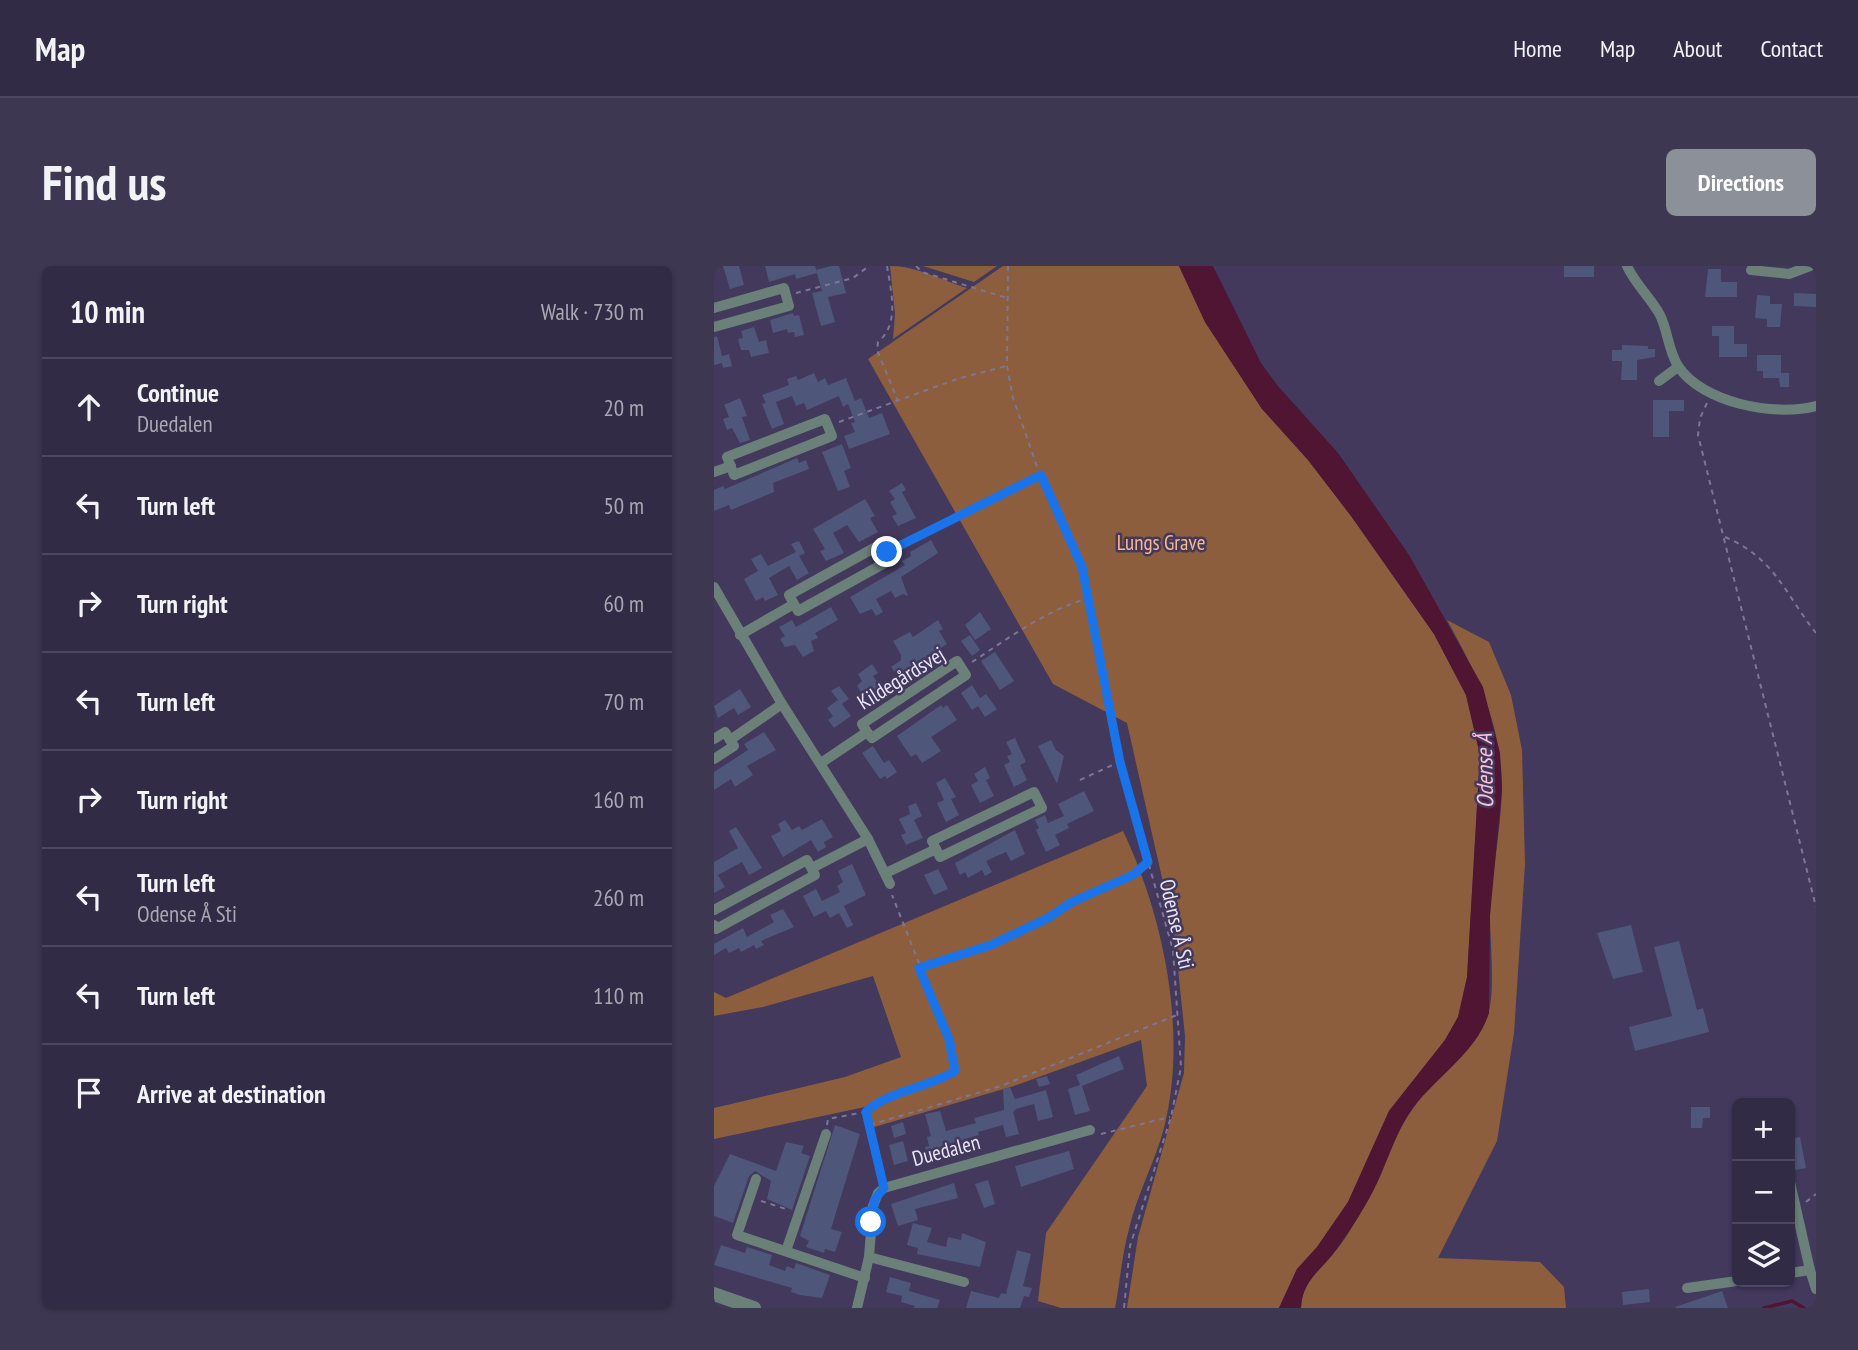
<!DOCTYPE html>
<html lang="en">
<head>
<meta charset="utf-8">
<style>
  :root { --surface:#322b46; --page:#3d3751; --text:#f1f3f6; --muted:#a8a7b3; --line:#4d475f; --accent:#8c9099 }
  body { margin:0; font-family:"PT Sans Narrow",sans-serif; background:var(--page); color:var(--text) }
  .controls { position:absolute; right:21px; bottom:21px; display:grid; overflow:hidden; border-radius:10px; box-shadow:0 2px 5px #0004 }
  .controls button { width:63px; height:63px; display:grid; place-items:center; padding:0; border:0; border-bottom:2px solid var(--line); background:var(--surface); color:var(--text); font:35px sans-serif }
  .stop { position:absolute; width:21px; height:21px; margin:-16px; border:5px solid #1a73e8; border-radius:50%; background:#fff }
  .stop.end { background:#1a73e8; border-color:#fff; box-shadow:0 2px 7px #0008 }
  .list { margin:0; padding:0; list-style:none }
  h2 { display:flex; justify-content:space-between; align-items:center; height:91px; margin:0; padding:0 28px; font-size:30px }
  h2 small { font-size:23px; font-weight:400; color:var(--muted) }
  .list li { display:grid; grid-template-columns:46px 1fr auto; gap:21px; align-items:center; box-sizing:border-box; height:98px; padding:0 28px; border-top:2px solid var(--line) }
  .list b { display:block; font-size:26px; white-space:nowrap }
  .list p { margin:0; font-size:23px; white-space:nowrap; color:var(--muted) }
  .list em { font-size:23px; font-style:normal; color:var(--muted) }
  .icon { flex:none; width:38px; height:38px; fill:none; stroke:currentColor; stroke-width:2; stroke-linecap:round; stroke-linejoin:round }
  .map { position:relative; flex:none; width:1102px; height:1042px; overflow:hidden; border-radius:10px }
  header { display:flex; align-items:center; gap:42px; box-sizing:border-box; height:98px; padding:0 35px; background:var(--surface); border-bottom:2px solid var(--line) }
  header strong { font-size:33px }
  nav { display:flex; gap:38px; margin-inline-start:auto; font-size:24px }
  .intro { display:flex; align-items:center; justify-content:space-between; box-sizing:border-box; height:168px; padding:0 42px }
  h1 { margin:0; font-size:49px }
  .button { padding:18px 32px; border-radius:10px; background:var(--accent); color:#fff; font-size:24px; font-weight:700 }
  main { display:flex; gap:42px; padding:0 42px }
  aside { flex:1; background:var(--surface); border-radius:10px; box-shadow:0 2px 5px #0004 }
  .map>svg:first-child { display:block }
  .green { fill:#8d5e3d }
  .water { fill:#501532 }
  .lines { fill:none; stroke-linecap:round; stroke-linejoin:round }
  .stream { stroke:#501532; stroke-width:3.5 }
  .building { fill:#4e567a }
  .path { stroke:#7d7695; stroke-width:2; stroke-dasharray:5 5; stroke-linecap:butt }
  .minor { stroke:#6b8079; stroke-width:10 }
  .tertiary { stroke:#6b8079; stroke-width:14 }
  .route { stroke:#1a73e8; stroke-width:9 }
  .labels { text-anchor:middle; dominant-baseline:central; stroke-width:5; stroke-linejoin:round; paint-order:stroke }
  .park-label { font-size:21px; fill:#fbb689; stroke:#42395d }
  .street-label { font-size:21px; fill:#e9e5fb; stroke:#42395d }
  .water-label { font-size:23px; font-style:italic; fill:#fdc0d7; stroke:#42395d }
</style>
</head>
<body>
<header>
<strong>Map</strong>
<nav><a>Home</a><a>Map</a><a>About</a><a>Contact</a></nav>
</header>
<div class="intro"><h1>Find us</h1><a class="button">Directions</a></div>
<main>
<aside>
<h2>10 min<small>Walk · 730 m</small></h2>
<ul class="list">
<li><svg class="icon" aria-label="ahead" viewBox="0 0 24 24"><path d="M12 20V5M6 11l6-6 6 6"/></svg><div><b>Continue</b><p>Duedalen</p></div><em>20 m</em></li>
<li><svg class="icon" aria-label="left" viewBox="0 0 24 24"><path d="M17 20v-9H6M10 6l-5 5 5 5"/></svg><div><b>Turn left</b></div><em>50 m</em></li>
<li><svg class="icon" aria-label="right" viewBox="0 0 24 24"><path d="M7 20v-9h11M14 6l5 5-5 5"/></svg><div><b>Turn right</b></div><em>60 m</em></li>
<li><svg class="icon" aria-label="left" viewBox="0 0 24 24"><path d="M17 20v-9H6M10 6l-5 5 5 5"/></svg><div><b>Turn left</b></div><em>70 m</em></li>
<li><svg class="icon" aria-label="right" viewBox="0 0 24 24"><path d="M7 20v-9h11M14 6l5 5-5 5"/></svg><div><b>Turn right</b></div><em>160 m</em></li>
<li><svg class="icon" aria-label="left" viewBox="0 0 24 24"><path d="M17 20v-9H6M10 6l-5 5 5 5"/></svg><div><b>Turn left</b><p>Odense Å Sti</p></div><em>260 m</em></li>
<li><svg class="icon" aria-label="left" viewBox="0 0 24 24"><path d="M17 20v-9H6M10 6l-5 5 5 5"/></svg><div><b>Turn left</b></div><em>110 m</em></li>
<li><svg class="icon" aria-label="arrive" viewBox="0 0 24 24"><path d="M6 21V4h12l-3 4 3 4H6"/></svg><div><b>Arrive at destination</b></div></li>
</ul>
</aside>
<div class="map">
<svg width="1102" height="1042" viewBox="0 0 1102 1042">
  <rect width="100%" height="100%" fill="#42395d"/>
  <g class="green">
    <path d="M176 0C202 0 227 14 253 22L179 73 181 48Z"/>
    <path d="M209 0H283L260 16Z"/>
    <path d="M289 0H465L491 56 548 143 594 194 637 250 720 368 752 429 766 489 753 712 744 751 731 774 675 845 634 936 603 981 583 1003 565 1042H413L424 971 470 807 471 770 460 665 413 457 339 418 154 93Z"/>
    <path d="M733 354 775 376 797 429 808 484 811 598 800 767 783 875 724 992 826 996 850 1021 852 1042H587C588 1017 603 1007 618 989 630 976 639 960 647 945 666 913 676 875 697 845 720 811 758 789 773 751 782 731 776 675 776 650 777 608 787 566 788 523 788 459 763 408 733 354Z"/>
    <path d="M409 565C450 651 474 768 450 862 441 896 423 928 415 963 408 988 406 1016 401 1042H347L324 1035 332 967 433 820 427 774 300 820 157 862 151 841 0 873V842L131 811 187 791 159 710 49 741 0 750V726L12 732Z"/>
  </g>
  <path class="water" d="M465 0H499L547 97 564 120 624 187 695 289 769 421 786 487 788 524 776 649 775 747C763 786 723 810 699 842 683 864 675 891 664 915 653 939 637 963 622 984 607 1005 588 1014 587 1042H565L583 1003 603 981 634 936 675 845 731 774 744 751 753 711 766 489 752 429 720 368 637 250 594 194 548 143 491 56Z"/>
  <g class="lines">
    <path class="stream" d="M1050 1042 1078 1035 1090 1042"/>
  </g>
  <g class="building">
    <path d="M9 0H25L30 19 16 23Z"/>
    <path d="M51 0H101L103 7 82 13 81 8 55 16Z"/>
    <path d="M117 0H125L132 27 114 31 121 56 107 60 98 27 108 25 102 4Z"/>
    <rect x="850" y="0" width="30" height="11"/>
    <path d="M994 3H1007V16H1023V31H991Z"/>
    <path d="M1080 27 1102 28V41L1080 40Z"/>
    <path d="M1043 29 1056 30V38H1068L1066 61H1053V53L1041 52Z"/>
    <path d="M79 47 80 50 85 49 90 69 81 71 80 66 74 67 73 63 59 67 56 54Z"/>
    <path d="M998 60H1020V78H1033V91H1005V70H998Z"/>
    <path d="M40 61 45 76 52 74 55 87 37 91 35 84H27L24 73 29 72 27 65Z"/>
    <path d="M3 70 8 90 15 88 18 100 9 102 8 97 0 99V71Z"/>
    <path d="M908 79 934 80V83H941V91L923 94V114H907L908 95H898V84H908Z"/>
    <path d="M1043 89H1067V107H1075V121H1066L1065 112H1049V105H1043Z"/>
    <path d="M100 107 104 116 111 112 114 119 132 112 141 135 147 132 155 152 168 147 176 168 135 183 130 170 141 166 137 157 141 156 134 138 129 141 125 130 93 144 90 137 82 140 78 130 62 136 70 158 58 163 48 138 52 137 48 129 75 119 73 113 82 110 84 114Z"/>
    <path d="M26 132 33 150 28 151 36 174 26 177 18 162 13 164 9 153 15 151 10 139Z"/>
    <path d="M939 134H970V145H955V171H939Z"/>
    <path d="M128 178 137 202 130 205 136 221 124 225 108 186Z"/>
    <path d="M83 192 85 197 92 194 95 203 59 217 60 226 17 244 15 239 0 245V224L9 220 11 223Z"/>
    <path d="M188 217 192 224 188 226 202 252 184 260 178 250 183 248 176 236 181 233 175 225Z"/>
    <path d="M151 233 161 250 156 252 164 266 145 276 133 259 119 267 130 287 112 295 106 285 111 283 99 263Z"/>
    <path d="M217 274 224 287 187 311 194 330 189 328 181 332 177 325 162 333 169 346 162 350 158 343 146 348 136 331 191 299 188 295 197 290 196 286Z"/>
    <path d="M85 275 91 287 85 290 95 307 83 314 75 300 55 312 64 329 51 335 49 331 42 335 30 313 44 305 37 293 47 288 54 300 82 286 77 278Z"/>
    <path d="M117 341 124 354 101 367 104 372 97 375 100 385 89 391 81 379 71 381 66 373 71 370 65 361 78 354 82 361Z"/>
    <path d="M266 346 277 363 261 374 251 359Z"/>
    <path d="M224 354 229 363 225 365 233 378 200 399 205 407 193 416 188 408 184 410 177 401 187 394V389L179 375 196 366 199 371Z"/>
    <path d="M256 369 266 384 258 390 247 375Z"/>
    <path d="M281 386 300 415 286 424 267 395Z"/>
    <path d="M158 398 164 407 159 410 171 428 160 436 154 426 149 429 143 420 148 415 144 408Z"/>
    <path d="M258 419 266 432 272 428 283 443 271 451 264 440 258 444 247 427Z"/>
    <path d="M125 420 135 433 128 438 137 450 120 462 114 454 119 450 113 442 124 434 117 425Z"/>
    <path d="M26 423 37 441 24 449 20 442 4 452 0 440Z"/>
    <path d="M227 439 229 442 233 439 243 454 217 471 227 485 208 497 202 488 197 491 183 470Z"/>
    <path d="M50 466 62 484 33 500 39 509 21 521 17 513 0 524V506L34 484 30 478Z"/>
    <path d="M301 472 312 496 306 499 313 514 300 521 290 499 296 496 293 490 298 488 292 476Z"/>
    <path d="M337 474 342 484 350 490 343 518 324 480Z"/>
    <path d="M159 480 170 497 175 494 183 506 173 513 171 510 166 513 148 487Z"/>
    <path d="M271 501 276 512 272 514 280 530 266 537 257 519 264 515 260 508Z"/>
    <path d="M231 512 242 531 237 533 245 549 232 556 223 537 230 534 222 517Z"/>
    <path d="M370 525 380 545 353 558 355 562 341 569 346 579 332 586 322 564 325 562 321 554 331 549 334 557 350 550 344 538Z"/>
    <path d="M202 537 208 550 200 554 209 572 192 579 187 569 192 567 185 553 196 548 194 540Z"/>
    <path d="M108 553 119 571 110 576 112 581 104 586 97 574 69 591 57 570 67 565 64 558 71 554 78 564 85 560 88 564Z"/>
    <path d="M22 561 48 602 35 609 28 596 4 609 11 621 0 627V596L24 582 15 565Z"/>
    <path d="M301 564 311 588 297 595 292 586 272 595 278 606 271 610 268 604 254 612 251 606 246 609 241 597Z"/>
    <path d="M138 598 152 629 130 640 139 659 133 662 125 647 116 652 112 645 100 651 89 630 102 623 108 635 126 626 123 620 129 616 124 605Z"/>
    <path d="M224 603 234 623 220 629 210 609Z"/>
    <path d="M69 643 80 661 47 675 50 679 42 683 40 679 27 686 25 682 15 687 12 682 0 689V678L29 662 33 671 60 656 56 649Z"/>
    <path d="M917 659 929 706 899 713 883 667Z"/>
    <path d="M965 675 983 744 989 742 995 766 921 785 915 761 958 750 940 681Z"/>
    <path d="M405 790 410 803 368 820 376 845 361 849 354 823 366 819 362 809Z"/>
    <path d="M333 810 336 818 325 821 322 813Z"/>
    <path d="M296 821 301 833 332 824 339 851 324 855 320 838 302 843 299 846 305 868 292 871 289 859 264 866 265 869 230 879 233 888 214 892 211 881 215 880 213 871 217 870 211 848 226 845 232 865 262 857 260 852 290 844 289 823Z"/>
    <path d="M977 841H996V852H989L988 862H977Z"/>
    <path d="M189 856 192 868 180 872 177 860Z"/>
    <path d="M121 859 146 868 117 963 128 966 121 986 111 983 110 987 92 981 95 975 86 970Z"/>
    <path d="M1086 871 1092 902 1081 904 1076 873Z"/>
    <path d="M189 875 194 895 180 899 175 879Z"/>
    <path d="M72 876 90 880 87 887 96 890 78 944 53 933 57 915 41 905 35 910 19 957 0 950V920L16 888 62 905Z"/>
    <path d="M355 885 360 903 307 921 301 900Z"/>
    <path d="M274 914 281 938 270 942 261 918Z"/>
    <path d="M240 917 244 932 201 943 204 954 184 960 177 938Z"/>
    <path d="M199 957 218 962 213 976 232 981 234 971 247 974 248 967 272 976 266 1001 203 988 204 982 193 979Z"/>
    <path d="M7 979 31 987 33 981 58 989 55 999 71 1005 73 1000 80 1003 82 997 116 1009 108 1032 86 1029 77 1026 78 1022 0 999Z"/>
    <path d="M303 984 317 988 309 1020 318 1022 315 1031 310 1030 306 1042H252L257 1025 285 1032 287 1027 292 1028Z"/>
    <path d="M176 1011 197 1017 195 1025 226 1034 223 1042H200L201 1040 187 1036 188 1030 172 1026Z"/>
    <path d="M935 1023 936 1036 909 1039 908 1026Z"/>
    <path d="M1008 1025 1014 1042H962L961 1041Z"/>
  </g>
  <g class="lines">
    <g class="path">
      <path d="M173 0C177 26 186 58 164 76L163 84 184 135"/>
      <path d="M202 0 208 6 293 32"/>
      <path d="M294 0 293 100 299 132 326 209 368 301 406 496 459 684 467 801 457 851 416 980 410 1042"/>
      <path d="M82 27 139 12 155 0"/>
      <path d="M993 137 986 152 984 169 1102 641"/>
      <path d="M125 156 243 113 292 100"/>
      <path d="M1011 271C1061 292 1071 328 1102 367"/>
      <path d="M183 280 326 210"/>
      <path d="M258 396C295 372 332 344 375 332"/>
      <path d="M366 514 405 496"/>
      <path d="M206 702 277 679 334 652 358 636 419 609 434 596"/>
      <path d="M113 859 114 853 151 846"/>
      <path d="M156 859 287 820 463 749"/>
      <path d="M387 868 456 851"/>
      <path d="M167 912 152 846C175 824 214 822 241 805L235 773 178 629"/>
      <path d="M47 935 75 944"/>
      <path d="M1092 936 1102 928"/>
    </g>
    <g class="minor">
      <path d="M913 0C921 18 937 32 946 49 954 65 954 84 964 100 988 137 1061 151 1102 140"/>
      <path d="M1037 4 1075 8 1096 0"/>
      <path d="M0 42 70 22 75 40 0 61"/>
      <path d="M945 115 964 101"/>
      <path d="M111 153 118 170 20 209 13 191Z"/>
      <path d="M0 206 17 200"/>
      <path d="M0 321 68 438 154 573 176 618"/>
      <path d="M26 369 80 338 84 345 178 293 169 277 75 329 80 338"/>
      <path d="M0 473 11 466 20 480 0 493"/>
      <path d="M16 474 68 438"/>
      <path d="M107 497 153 466 158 472 252 409 243 395 148 458 153 466"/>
      <path d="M98 602 154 573"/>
      <path d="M172 607 222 583 226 591 328 542 320 526 218 575 222 583"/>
      <path d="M0 644 93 594 101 609 2 663 0 659"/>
      <path d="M42 913 23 969 151 1012"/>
      <path d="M1076 916 1096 1004"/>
      <path d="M72 985 112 868"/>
      <path d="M155 991 250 1016"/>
      <path d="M1076 1007 1096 1004 1102 1023"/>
      <path d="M973 1022 1023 1015"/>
      <path d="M143 1042 155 991 159 940 164 927 170 922 376 864"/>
    </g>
    <path class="tertiary" d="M0 1028 40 1042"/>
  </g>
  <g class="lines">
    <path class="route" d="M157 956 161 933 170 922 152 846C174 825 214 822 241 805L235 773 205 702 277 679 334 652 358 636 419 609 434 596 406 496 368 301 327 209 173 286"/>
  </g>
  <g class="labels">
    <g class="park-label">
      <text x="447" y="276">Lungs Grave</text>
    </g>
    <g class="street-label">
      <text transform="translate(187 412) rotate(-32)">Kildegårdsvej</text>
      <text transform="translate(463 658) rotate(77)">Odense Å Sti</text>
      <text transform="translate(232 884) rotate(-15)">Duedalen</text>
    </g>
    <g class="water-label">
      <text transform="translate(770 505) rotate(-91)">Odense Å</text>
    </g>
  </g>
</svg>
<div class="controls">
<button>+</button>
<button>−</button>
<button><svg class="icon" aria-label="layers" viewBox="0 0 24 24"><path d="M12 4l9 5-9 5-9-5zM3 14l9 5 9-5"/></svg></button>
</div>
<div class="stop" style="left:157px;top:956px"></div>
<div class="stop end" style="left:173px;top:286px"></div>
</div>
</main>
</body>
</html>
